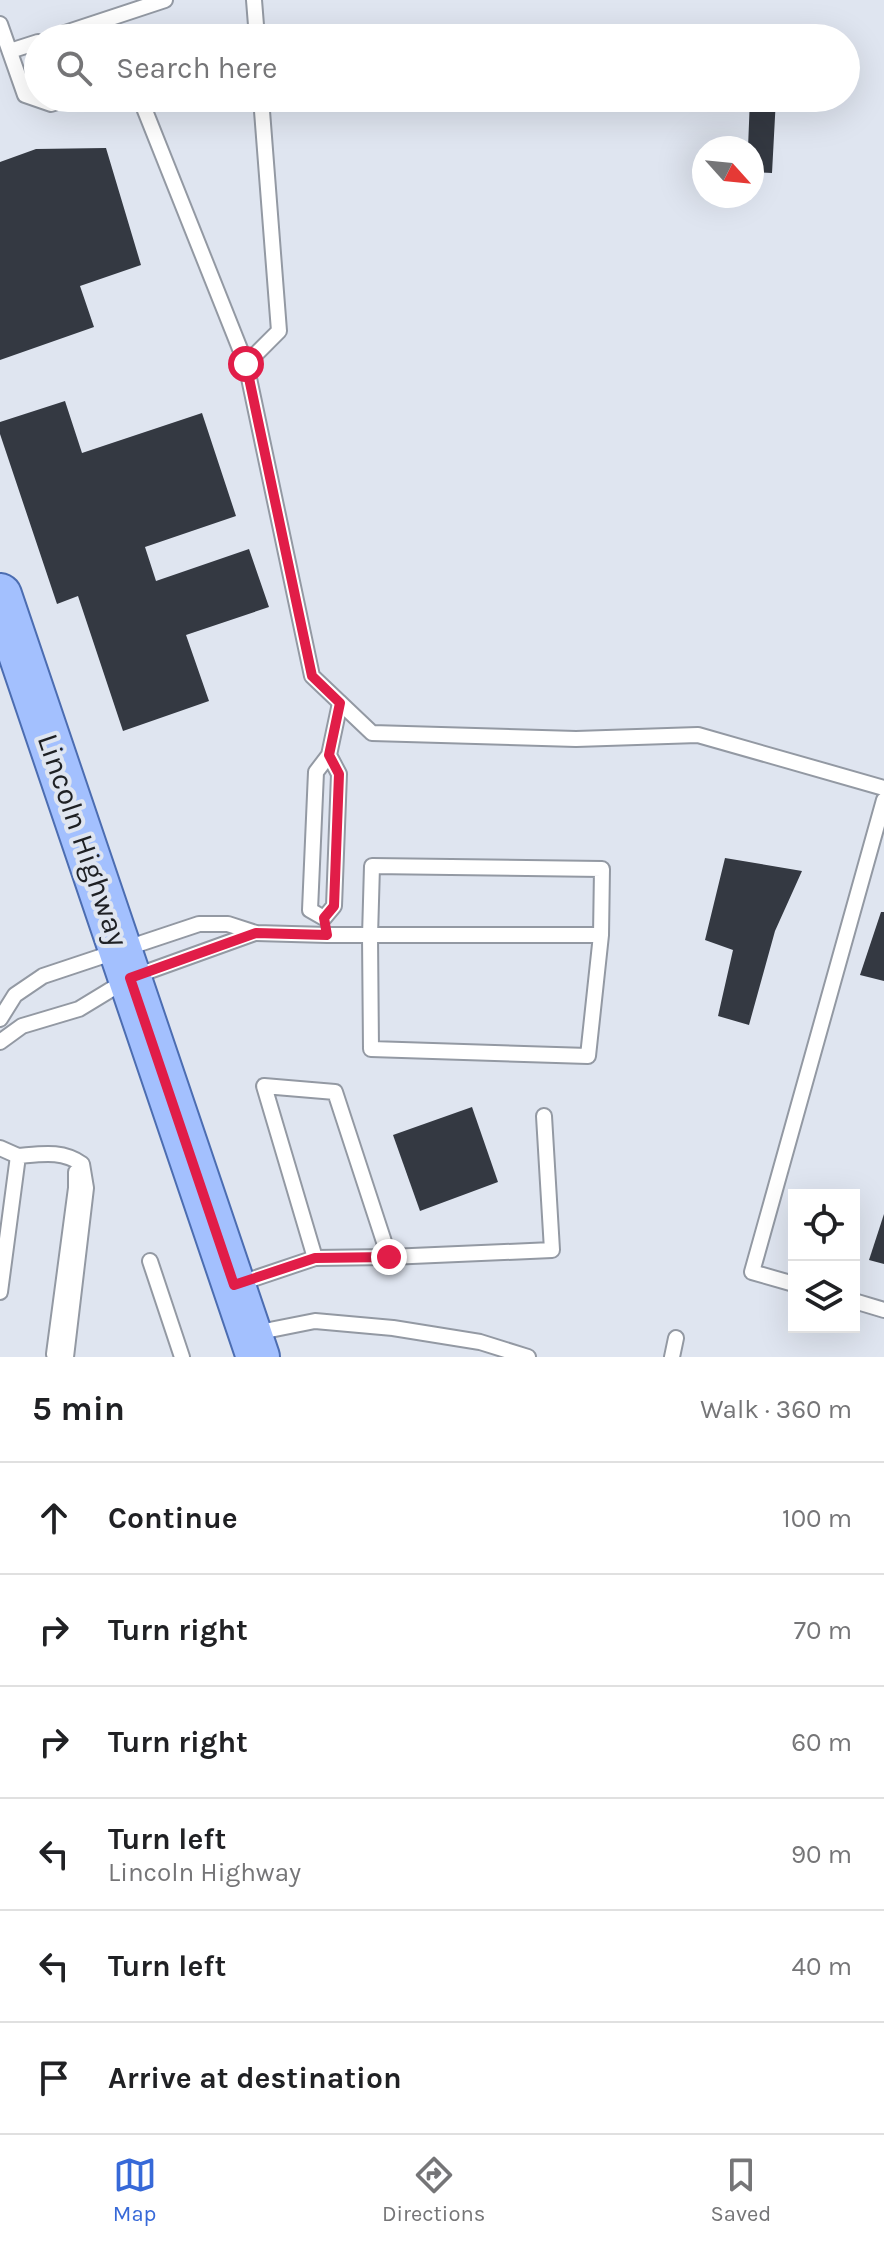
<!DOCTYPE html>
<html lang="en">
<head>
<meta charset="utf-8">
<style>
  :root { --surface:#fff; --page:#f2f2f2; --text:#202124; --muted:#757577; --line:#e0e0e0; --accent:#3769d8 }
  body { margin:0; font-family:Karla,sans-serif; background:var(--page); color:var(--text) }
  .controls { position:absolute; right:24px; bottom:24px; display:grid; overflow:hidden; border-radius:0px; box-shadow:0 8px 32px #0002 }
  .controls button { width:72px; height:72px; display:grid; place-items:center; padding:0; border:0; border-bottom:2px solid var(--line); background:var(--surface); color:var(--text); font:40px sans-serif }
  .compass { position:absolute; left:692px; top:136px; width:72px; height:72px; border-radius:50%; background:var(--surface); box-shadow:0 8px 32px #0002; rotate:117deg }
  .stop { position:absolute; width:24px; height:24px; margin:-18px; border:6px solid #e11d48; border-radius:50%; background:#fff }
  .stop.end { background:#e11d48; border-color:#fff; box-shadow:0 2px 8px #0008 }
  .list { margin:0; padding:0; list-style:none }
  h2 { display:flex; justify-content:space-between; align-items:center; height:104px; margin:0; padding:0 32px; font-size:34px }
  h2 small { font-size:26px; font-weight:400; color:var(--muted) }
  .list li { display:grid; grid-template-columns:52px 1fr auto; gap:24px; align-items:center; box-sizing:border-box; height:112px; padding:0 32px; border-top:2px solid var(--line) }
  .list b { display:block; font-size:30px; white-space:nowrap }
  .list p { margin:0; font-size:26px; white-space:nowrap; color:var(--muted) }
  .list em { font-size:26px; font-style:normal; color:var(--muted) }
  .icon { flex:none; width:44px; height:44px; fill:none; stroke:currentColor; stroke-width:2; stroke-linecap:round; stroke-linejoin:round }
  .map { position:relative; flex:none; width:884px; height:1357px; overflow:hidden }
  .search { position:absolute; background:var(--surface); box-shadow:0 8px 32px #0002; left:24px; right:24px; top:24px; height:88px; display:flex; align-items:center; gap:20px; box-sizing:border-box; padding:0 28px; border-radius:44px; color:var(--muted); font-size:30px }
  .sheet { height:776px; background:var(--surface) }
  nav { display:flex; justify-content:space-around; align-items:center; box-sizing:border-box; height:112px; border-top:2px solid var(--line); background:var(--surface); font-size:22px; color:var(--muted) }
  nav a { display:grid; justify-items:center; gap:4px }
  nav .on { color:var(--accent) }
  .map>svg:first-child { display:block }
  .building { fill:#343942 }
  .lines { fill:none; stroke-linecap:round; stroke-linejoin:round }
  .lane-casing { stroke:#9399a3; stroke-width:18 }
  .primary-casing { stroke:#4c6db1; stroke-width:46 }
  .lane { stroke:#fff; stroke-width:14 }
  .primary { stroke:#a3c0fe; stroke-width:42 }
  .route { stroke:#e11d48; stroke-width:10 }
  .labels { text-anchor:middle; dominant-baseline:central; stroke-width:8; stroke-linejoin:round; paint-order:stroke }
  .street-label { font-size:30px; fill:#1e2024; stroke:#dfe5f0 }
</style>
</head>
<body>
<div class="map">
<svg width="884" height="1357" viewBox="0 0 884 1357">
  <rect width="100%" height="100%" fill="#dfe5f0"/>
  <g class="building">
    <path d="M750 98H776L772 173 752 172V148H748Z"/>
    <path d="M106 148 141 265 80 286 94 327 0 360V162L36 149Z"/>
    <path d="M65 401 82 453 202 413 236 516 145 547 156 581 249 549 269 607 186 635 209 701 123 731 78 596 57 604 0 434V422Z"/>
    <path d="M725 858 802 871 775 931 749 1025 718 1016 733 950 705 940Z"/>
    <path d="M881 912H884V981L860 975Z"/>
    <path d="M472 1107 498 1182 420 1211 393 1135Z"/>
    <path d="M884 1214V1264L869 1260Z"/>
  </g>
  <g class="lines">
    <defs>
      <g id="lane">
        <path d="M254 0 257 38"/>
        <path d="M0 24 25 95 51 104 71 98"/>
        <path d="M50 38 165 0"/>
        <path d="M10 51 38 42"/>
        <path d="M140 98 246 364"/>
        <path d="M261 98 279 331 246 364 312 676 372 733 576 739 698 735 884 788"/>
        <path d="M329 755 339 774 334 906 324 918 310 910 316 772 329 755 340 703"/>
        <path d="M0 1019 15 995 43 976 199 924H228L256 933 327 935H601L602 869 372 866 370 936 371 1049 588 1056 601 935"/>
        <path d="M0 1042 22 1026 79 1009 130 978 255 933"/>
        <path d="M0 1148 18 1156"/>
        <path d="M315 1258 264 1086 335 1092 389 1257"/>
        <path d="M150 1261 182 1357"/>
        <path d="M238 1284 315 1258 389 1257 552 1250 544 1116"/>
        <path d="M794 1284 752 1272 884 800"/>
        <path d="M0 1292 18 1156C42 1154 62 1150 82 1164L86 1188 66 1357"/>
        <path d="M854 1301 884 1310"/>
        <path d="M255 1333 315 1321 393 1328 480 1342 528 1357"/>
        <path d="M57 1357 54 1354 76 1188V1172"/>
        <path d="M672 1357 676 1338"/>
      </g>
      <path id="primary" d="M0 595 258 1357"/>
    </defs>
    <use href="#lane" class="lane-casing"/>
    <use href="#primary" class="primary-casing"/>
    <use href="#lane" class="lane"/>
    <use href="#primary" class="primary"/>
  </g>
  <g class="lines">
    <path class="route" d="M246 364 312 676 340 703 329 755 339 774 334 906 324 918 327 935 256 933 130 978 234 1285 315 1258 389 1257"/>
  </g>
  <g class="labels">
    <g class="street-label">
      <text transform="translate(83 840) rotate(71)">Lincoln Highway</text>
    </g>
  </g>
</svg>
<div class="controls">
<button><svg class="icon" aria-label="locate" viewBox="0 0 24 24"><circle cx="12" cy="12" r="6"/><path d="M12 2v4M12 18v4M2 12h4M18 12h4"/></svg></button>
<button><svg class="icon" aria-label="layers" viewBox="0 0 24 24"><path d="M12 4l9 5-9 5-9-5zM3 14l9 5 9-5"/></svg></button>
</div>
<svg class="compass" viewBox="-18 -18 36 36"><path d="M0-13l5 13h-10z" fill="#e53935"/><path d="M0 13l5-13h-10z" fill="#757577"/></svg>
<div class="stop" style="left:246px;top:364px"></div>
<div class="stop end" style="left:389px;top:1257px"></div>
<div class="search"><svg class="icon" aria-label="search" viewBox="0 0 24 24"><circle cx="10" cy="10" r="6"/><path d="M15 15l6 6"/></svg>Search here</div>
</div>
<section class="sheet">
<h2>5 min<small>Walk · 360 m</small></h2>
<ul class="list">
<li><svg class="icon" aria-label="ahead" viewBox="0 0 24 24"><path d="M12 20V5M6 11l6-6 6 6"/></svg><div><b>Continue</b></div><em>100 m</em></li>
<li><svg class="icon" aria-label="right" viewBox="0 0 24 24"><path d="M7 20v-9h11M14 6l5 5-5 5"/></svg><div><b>Turn right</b></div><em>70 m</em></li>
<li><svg class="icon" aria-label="right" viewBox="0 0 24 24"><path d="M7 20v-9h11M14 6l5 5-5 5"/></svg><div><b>Turn right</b></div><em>60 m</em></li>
<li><svg class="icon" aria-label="left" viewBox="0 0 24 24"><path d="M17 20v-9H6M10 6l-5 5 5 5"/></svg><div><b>Turn left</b><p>Lincoln Highway</p></div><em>90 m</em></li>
<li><svg class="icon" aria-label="left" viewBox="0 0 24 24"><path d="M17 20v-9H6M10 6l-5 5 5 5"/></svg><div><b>Turn left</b></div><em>40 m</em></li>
<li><svg class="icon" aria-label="arrive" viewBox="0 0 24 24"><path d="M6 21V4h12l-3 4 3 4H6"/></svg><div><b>Arrive at destination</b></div></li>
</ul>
</section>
<nav>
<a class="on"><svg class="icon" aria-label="map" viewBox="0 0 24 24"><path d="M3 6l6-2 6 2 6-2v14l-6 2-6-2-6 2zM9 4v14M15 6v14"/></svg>Map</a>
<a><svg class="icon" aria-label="directions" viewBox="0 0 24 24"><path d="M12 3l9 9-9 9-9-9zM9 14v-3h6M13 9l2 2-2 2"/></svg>Directions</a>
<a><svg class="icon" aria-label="saved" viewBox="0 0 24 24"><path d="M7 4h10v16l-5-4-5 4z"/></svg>Saved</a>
</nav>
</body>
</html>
